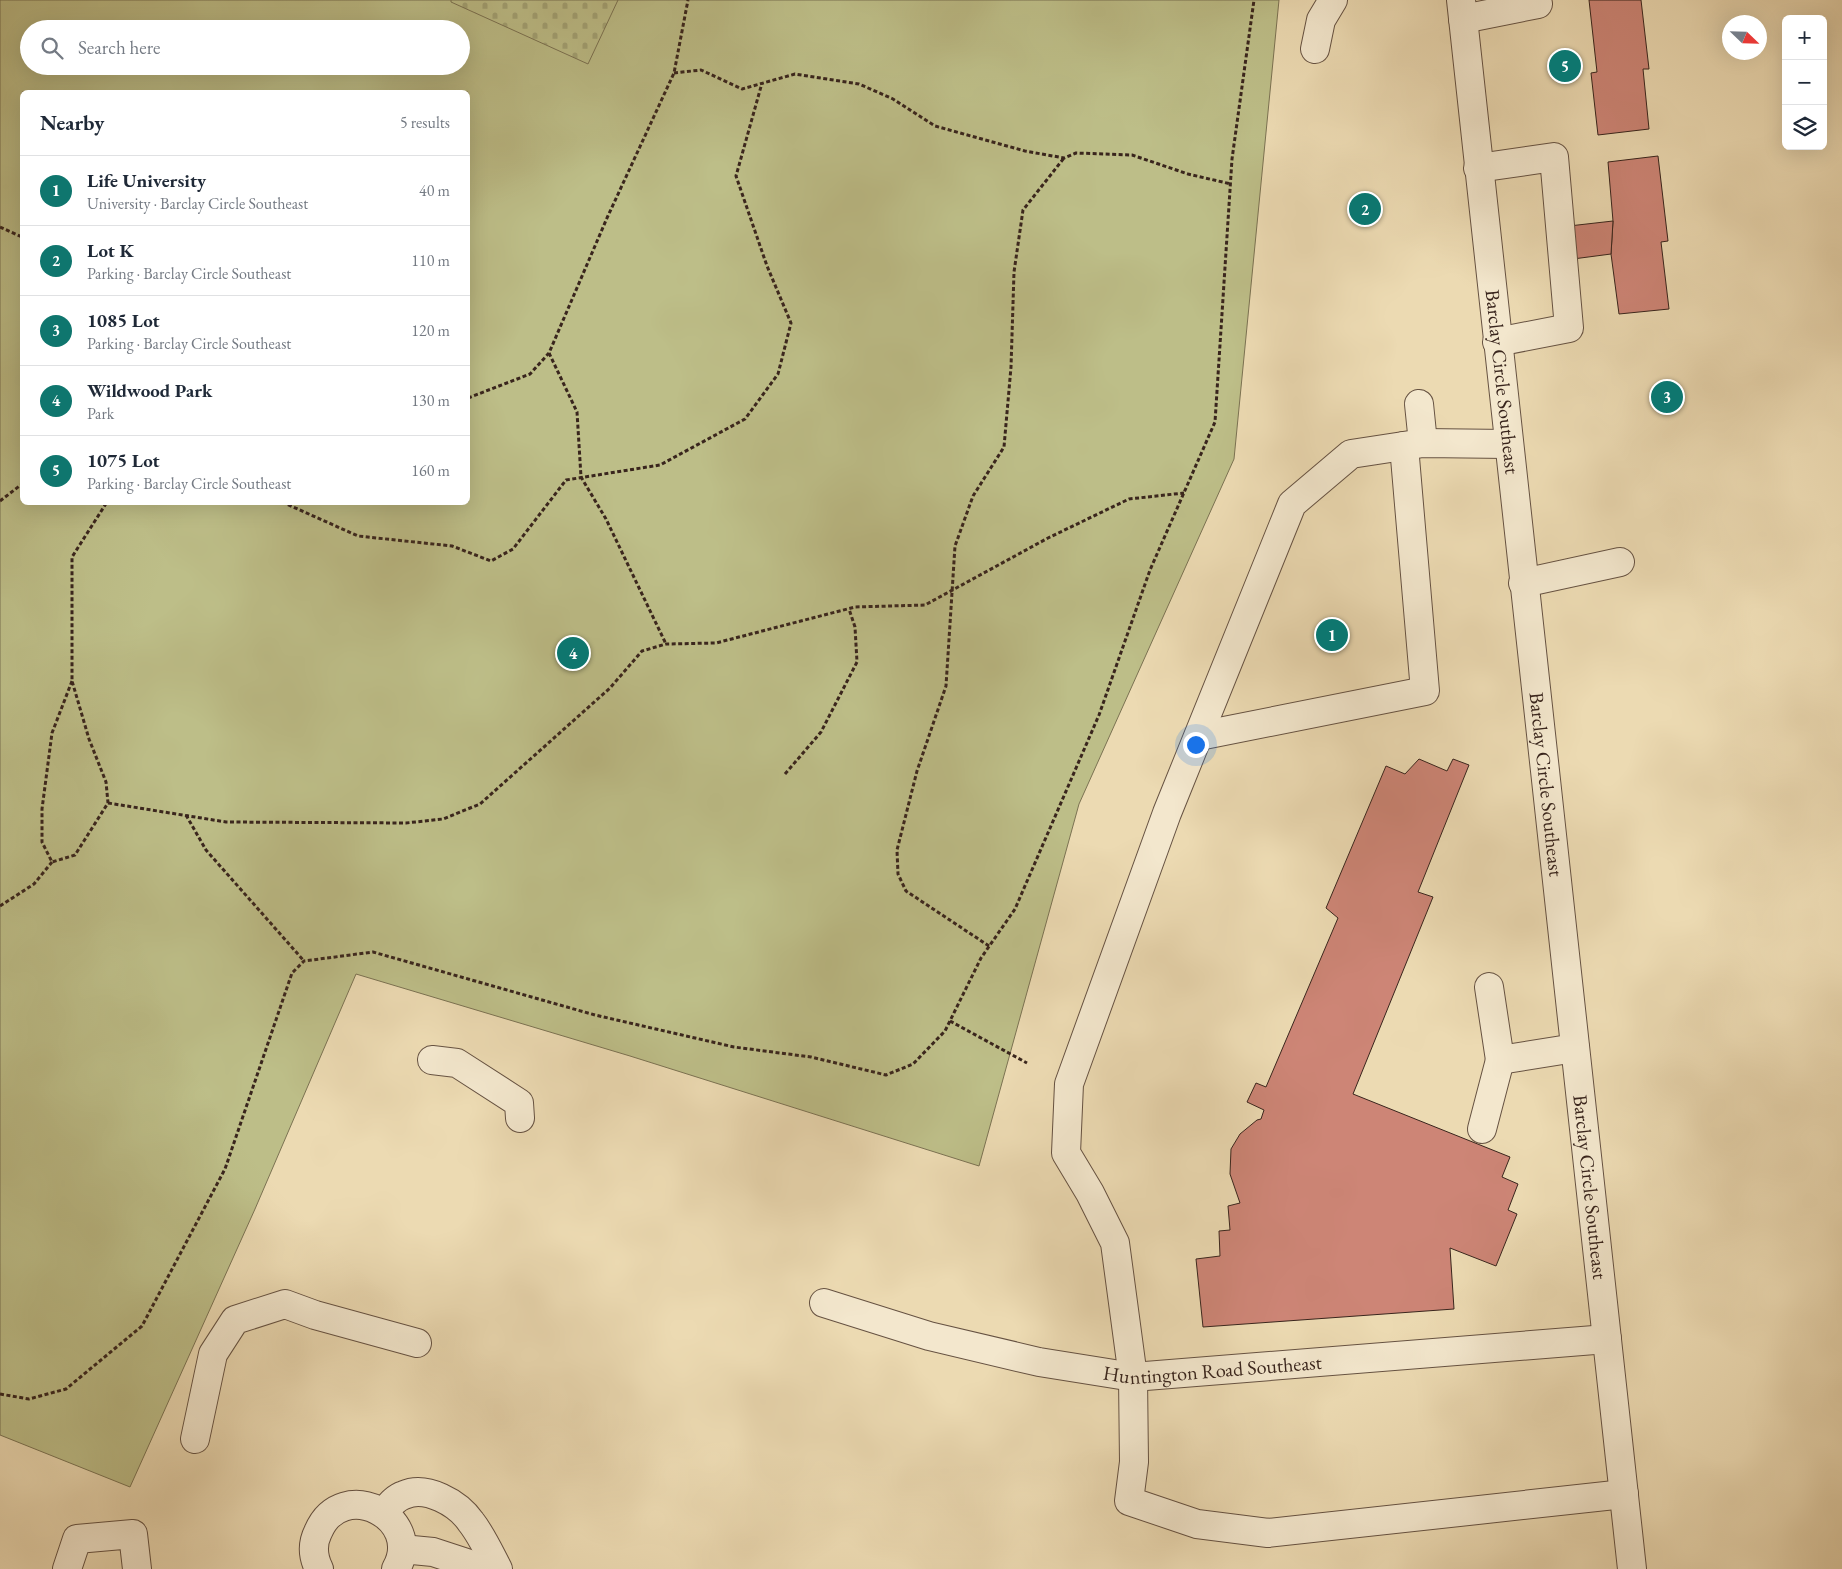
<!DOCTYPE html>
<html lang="en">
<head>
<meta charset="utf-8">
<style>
  :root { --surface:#fff; --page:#f2f2f3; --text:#1f2937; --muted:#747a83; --line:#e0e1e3; --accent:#0f766e }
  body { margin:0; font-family:"EB Garamond",serif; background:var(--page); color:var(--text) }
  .controls { position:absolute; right:15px; top:15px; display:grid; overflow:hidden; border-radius:8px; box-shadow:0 5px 20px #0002 }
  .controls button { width:45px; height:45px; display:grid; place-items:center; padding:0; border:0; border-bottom:1px solid var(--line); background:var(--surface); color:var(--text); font:25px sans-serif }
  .compass { position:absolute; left:1722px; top:15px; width:45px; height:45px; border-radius:50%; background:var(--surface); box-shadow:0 5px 20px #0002; rotate:113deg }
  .you { position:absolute; left:1195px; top:744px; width:18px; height:18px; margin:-12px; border:4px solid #fff; border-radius:50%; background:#1a73e8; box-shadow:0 0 0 8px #1a73e833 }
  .badge { display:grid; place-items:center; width:32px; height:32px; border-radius:50%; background:var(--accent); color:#fff; font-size:16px; font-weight:700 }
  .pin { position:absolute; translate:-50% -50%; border:2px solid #fff; box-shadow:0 1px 5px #0006 }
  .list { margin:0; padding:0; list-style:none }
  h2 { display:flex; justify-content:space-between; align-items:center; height:65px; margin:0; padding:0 20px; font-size:21px }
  h2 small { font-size:16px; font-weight:400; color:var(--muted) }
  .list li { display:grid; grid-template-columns:32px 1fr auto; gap:15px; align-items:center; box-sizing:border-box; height:70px; padding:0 20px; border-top:1px solid var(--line) }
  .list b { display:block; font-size:19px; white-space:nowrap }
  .list p { margin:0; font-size:16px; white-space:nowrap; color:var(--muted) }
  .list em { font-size:16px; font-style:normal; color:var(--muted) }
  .icon { flex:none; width:28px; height:28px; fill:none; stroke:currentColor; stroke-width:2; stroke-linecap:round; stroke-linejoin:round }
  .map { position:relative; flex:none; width:1842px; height:1569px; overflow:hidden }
  .search { position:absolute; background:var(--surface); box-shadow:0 5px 20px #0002; left:20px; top:20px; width:450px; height:55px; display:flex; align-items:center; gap:12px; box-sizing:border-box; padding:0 18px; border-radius:28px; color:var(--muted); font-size:19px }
  .panel { position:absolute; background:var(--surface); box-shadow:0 5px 20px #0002; left:20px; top:90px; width:450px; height:415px; border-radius:8px }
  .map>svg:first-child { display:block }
  .green { fill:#bdbe88; stroke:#7b7252; fill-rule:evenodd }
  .cemetery { fill:url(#cemetery-stones); stroke:#7b7252 }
  .building { fill:#cd8576; stroke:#39251d }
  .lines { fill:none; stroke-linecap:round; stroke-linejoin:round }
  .minor-casing { stroke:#665242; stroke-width:30 }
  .path { stroke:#39251d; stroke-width:3; stroke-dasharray:4 2.5; stroke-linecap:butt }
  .minor { stroke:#f3e7cd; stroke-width:28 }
  .labels { text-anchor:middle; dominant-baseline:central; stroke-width:5; stroke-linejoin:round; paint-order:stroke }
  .street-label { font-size:20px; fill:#39251d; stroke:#f3e7cd }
</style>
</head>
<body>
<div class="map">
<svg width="1842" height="1569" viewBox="0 0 1842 1569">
  <defs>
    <pattern id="cemetery-stones" width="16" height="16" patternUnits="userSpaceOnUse" patternTransform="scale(1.25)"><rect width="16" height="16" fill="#bdbe88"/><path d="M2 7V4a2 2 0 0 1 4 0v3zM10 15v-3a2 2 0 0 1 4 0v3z" fill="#a3a375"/></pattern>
  </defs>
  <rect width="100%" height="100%" fill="#ecdab2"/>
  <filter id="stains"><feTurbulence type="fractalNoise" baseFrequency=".004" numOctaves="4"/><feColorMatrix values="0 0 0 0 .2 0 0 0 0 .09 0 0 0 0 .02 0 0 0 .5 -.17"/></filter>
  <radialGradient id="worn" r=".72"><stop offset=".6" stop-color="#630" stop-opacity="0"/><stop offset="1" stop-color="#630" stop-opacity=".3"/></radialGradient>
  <path class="green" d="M0 0H1279L1234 459 1079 804 979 1166 630 1056 356 974 255 1209 130 1487 0 1435ZM29 29H461V66H29ZM22 92H468V502H22Z"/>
  <path class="cemetery" d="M451 0H618L588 64 451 2Z"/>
  <g class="building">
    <path d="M1589 0H1641L1649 69H1643L1649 129 1598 135 1591 73 1597 72Z"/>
    <path d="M1658 156 1668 241 1661 242 1669 309 1619 314 1611 254 1613 221 1608 162Z"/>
    <path d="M1613 221 1611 254 1573 259 1569 226Z"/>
    <path d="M1419 759 1447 771 1453 759 1469 765 1418 892 1433 897 1353 1094 1510 1157 1502 1177 1518 1184 1508 1210 1517 1214 1496 1266 1450 1248 1454 1309 1203 1327 1196 1259 1220 1256 1219 1231 1230 1230 1228 1206 1240 1203 1230 1174 1231 1149 1240 1134 1257 1120 1261 1119 1264 1110 1247 1102 1256 1083 1266 1087 1338 918 1326 908 1386 766 1405 774Z"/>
  </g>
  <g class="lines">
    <defs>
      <g id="minor">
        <path id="s1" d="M1461 0 1632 1569"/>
        <path d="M1463 19 1538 4"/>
        <path d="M1315 49 1321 20 1333 0"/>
        <path d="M1478 168 1554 157 1569 328 1497 342"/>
        <path d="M1419 404 1423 443"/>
        <path d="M1508 444 1423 443 1351 454 1292 504 1167 813 1069 1084 1066 1153 1090 1193 1115 1243 1133 1377 1134 1462 1129 1501 1197 1524 1268 1533 1624 1494"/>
        <path d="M1523 583 1620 562"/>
        <path d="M1199 736 1425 691 1404 446"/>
        <path d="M1489 987 1500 1060 1575 1048"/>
        <path d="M432 1060 457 1063 519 1103 520 1118"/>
        <path d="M1482 1129 1500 1060"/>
        <path id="s2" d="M824 1303 929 1336 1039 1362 1133 1377 1607 1339"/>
        <path d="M195 1439 213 1354 235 1320 285 1304 315 1315 417 1343"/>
        <path d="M384 1512C390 1505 395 1498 404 1495 426 1485 458 1503 471 1522 482 1536 490 1554 498 1569"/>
        <path d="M402 1549 433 1552 485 1569"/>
        <path d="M67 1569 77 1539 133 1534 137 1569"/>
        <path d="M319 1569C313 1557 312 1544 318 1532 342 1475 425 1518 396 1569"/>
      </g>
    </defs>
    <use href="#minor" class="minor-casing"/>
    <g class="path">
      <path d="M674 73 701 70 742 89 795 74 859 84 893 99 935 126 1025 151 1064 158 1076 153 1132 155 1188 174 1231 184"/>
      <path d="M0 227 22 237"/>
      <path d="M549 353 577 412 581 477 606 519 666 644"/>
      <path d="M468 398 530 374 549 353 607 218 674 73 688 0"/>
      <path d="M0 501 22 484"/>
      <path d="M282 502 358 536 452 546 491 561 513 549 566 480 660 465 745 419 778 374 791 323 767 266 736 176 762 83"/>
      <path d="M72 681 52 733 42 809V842L52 862 75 855 108 803 106 782 89 739 72 681V557L107 502"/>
      <path d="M785 774 821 732 857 662 855 627 849 609"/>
      <path d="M108 803 226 822 406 823 443 819 480 804 610 688 642 651 666 644 716 643 855 607 925 605 1048 538 1129 499 1184 493"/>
      <path d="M186 815 206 850 304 961"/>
      <path d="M0 906 34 884 52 862"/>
      <path d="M989 946 906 891 898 874 897 850 917 771 946 686 955 546 973 496 1004 447 1011 367 1014 272 1023 210 1064 158"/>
      <path d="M950 1021 1027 1063"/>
      <path d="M0 1394 29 1399 66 1389 142 1326 225 1169 292 973 304 961 373 952 595 1015 734 1047 811 1057 886 1075 913 1064 945 1031 981 958 1015 909 1099 715 1150 570 1215 422 1232 159 1254 0"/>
    </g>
    <use href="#minor" class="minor"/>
  </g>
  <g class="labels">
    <g class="street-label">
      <text stroke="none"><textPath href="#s1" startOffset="384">Barclay Circle Southeast</textPath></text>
      <text stroke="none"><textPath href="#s1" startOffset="789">Barclay Circle Southeast</textPath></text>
      <text stroke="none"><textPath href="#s1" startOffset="1194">Barclay Circle Southeast</textPath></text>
      <text stroke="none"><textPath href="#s2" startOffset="398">Huntington Road Southeast</textPath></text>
    </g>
  </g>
  <rect width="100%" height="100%" filter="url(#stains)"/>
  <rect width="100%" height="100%" fill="url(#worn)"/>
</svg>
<div class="controls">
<button>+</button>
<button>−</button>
<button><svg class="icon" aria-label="layers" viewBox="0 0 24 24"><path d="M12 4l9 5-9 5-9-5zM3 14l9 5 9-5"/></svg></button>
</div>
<svg class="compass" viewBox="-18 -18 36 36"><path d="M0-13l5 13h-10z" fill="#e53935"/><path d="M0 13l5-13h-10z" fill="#747a83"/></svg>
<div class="you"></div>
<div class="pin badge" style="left:1332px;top:635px">1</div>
<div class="pin badge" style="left:1365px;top:209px">2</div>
<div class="pin badge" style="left:1667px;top:397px">3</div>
<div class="pin badge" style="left:573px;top:653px">4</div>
<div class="pin badge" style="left:1565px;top:66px">5</div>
<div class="search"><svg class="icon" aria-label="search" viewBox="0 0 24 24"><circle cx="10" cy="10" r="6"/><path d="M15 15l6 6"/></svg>Search here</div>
<section class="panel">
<h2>Nearby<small>5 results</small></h2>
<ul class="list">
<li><span class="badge">1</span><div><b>Life University</b><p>University · Barclay Circle Southeast</p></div><em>40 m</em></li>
<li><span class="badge">2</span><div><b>Lot K</b><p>Parking · Barclay Circle Southeast</p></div><em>110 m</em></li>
<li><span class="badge">3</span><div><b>1085 Lot</b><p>Parking · Barclay Circle Southeast</p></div><em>120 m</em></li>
<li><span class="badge">4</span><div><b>Wildwood Park</b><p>Park</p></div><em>130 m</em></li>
<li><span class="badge">5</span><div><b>1075 Lot</b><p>Parking · Barclay Circle Southeast</p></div><em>160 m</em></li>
</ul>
</section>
</div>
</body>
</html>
